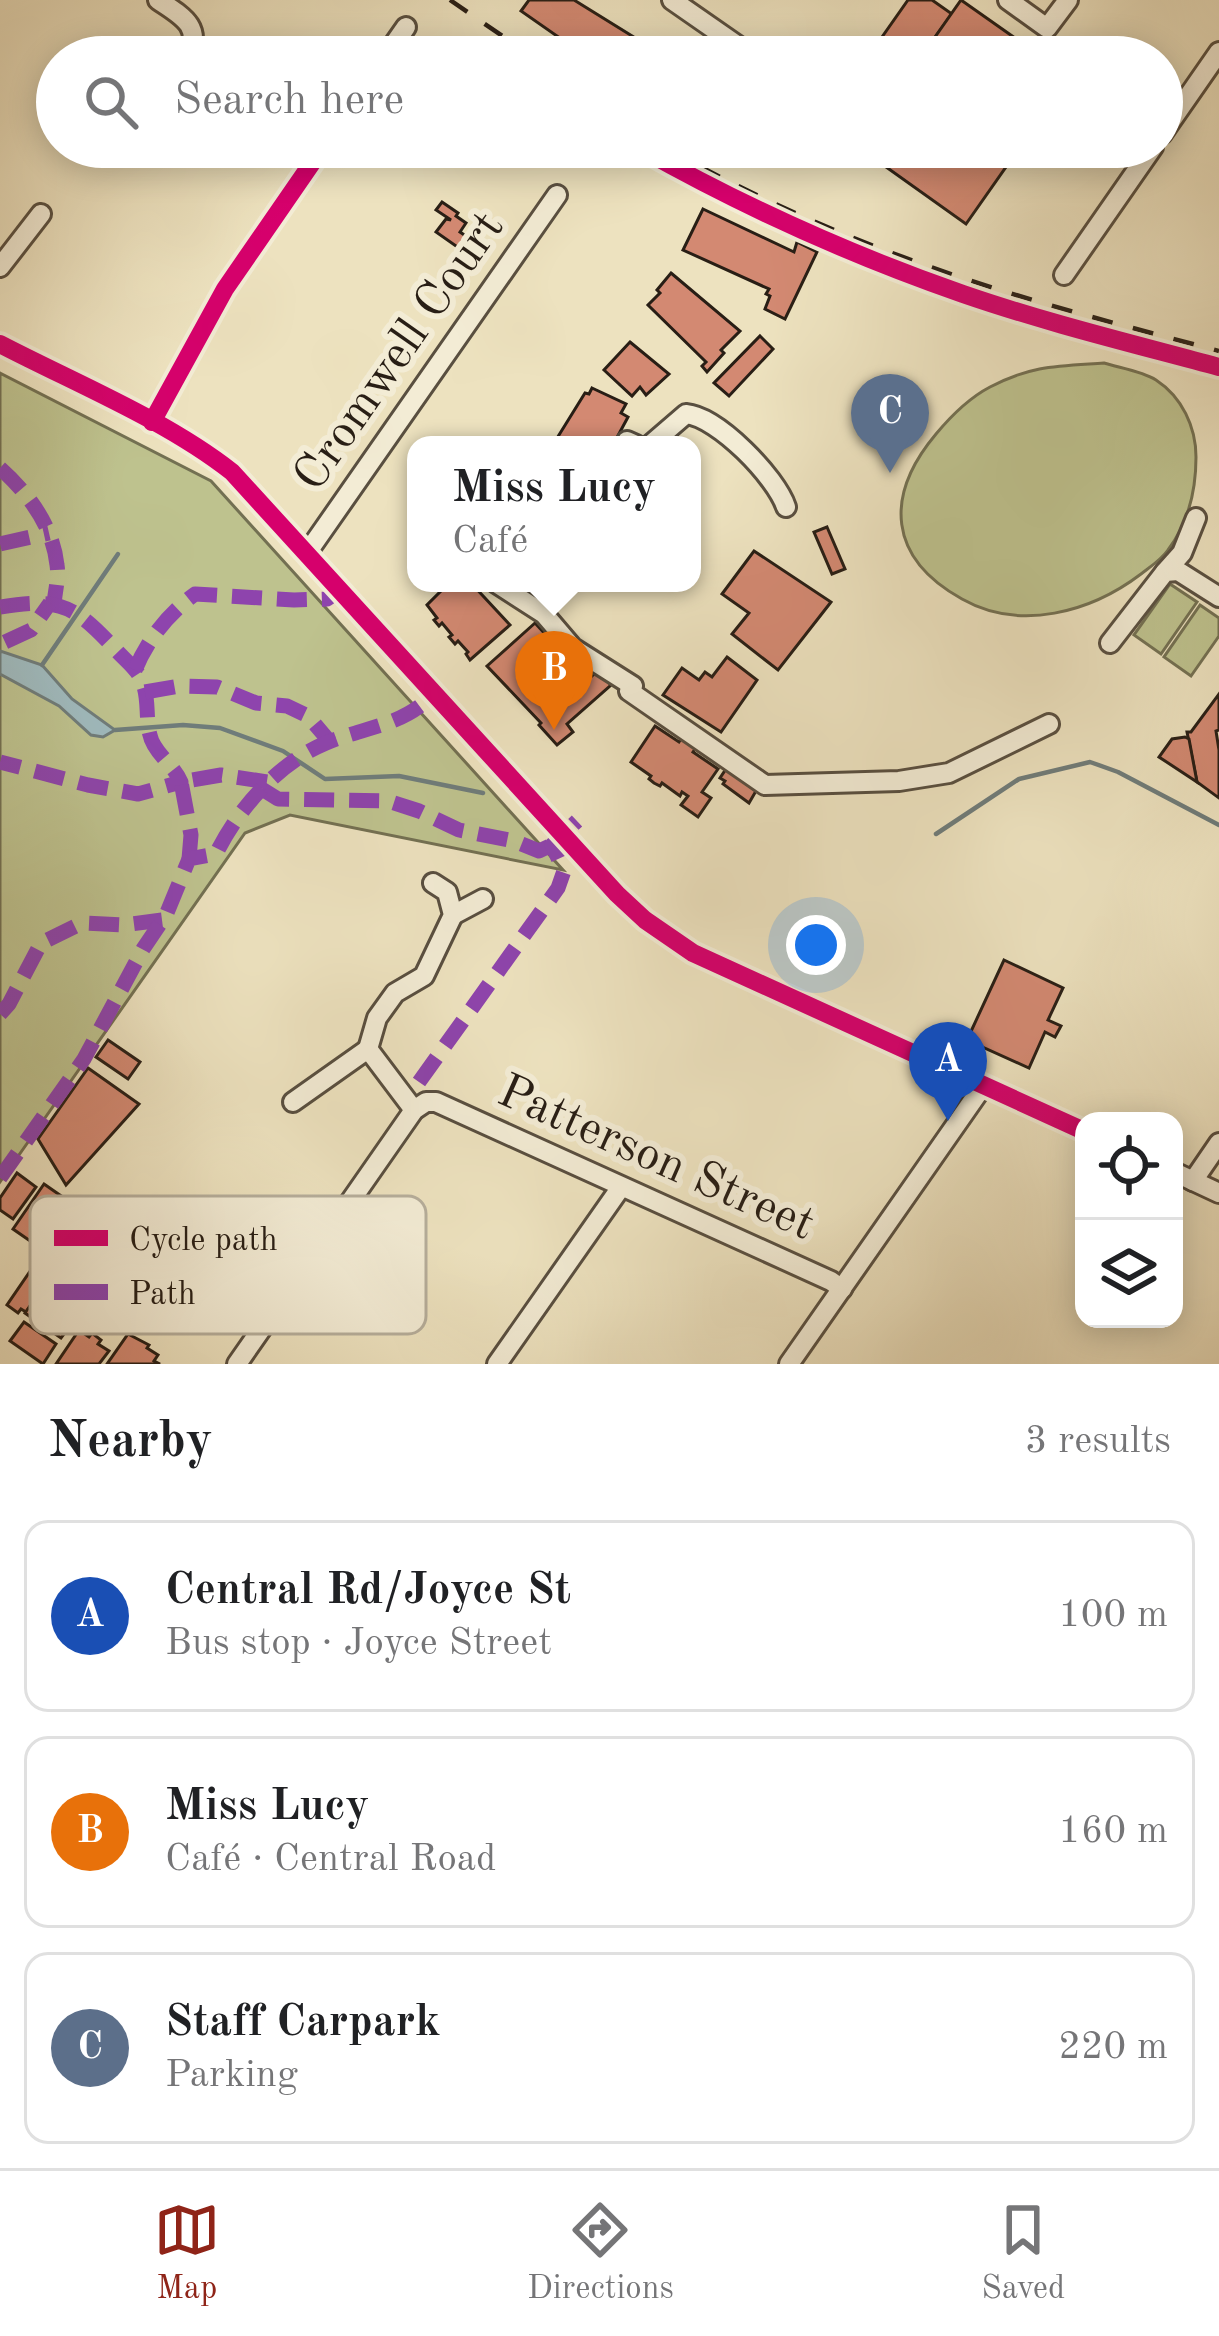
<!DOCTYPE html>
<html lang="en">
<head>
<meta charset="utf-8">
<style>
  :root { --surface:#fff; --page:#f2f2f2; --text:#202124; --muted:#757577; --line:#e0e0e0; --accent:#8f2418 }
  body { margin:0; font-family:"Old Standard TT",serif; background:var(--page); color:var(--text) }
  .controls { position:absolute; right:36px; bottom:36px; display:grid; overflow:hidden; border-radius:24px; box-shadow:0 6px 30px #0003 }
  .controls button { width:108px; height:108px; display:grid; place-items:center; padding:0; border:0; border-bottom:3px solid var(--line); background:var(--surface); color:var(--text); font:60px sans-serif }
  .you { position:absolute; left:816px; top:945px; width:42px; height:42px; margin:-30px; border:9px solid #fff; border-radius:50%; background:#1a73e8; box-shadow:0 0 0 18px #1a73e833 }
  .badge { display:grid; place-items:center; width:78px; height:78px; border-radius:50%; background:var(--accent); color:#fff; font-size:39px; font-weight:700 }
  .pin { position:absolute; translate:-50% -99px; filter:drop-shadow(0 3px 6px #0008) }
  .pin::after { content:''; position:absolute; top:63px; width:42px; height:36px; background:inherit; clip-path:polygon(0 0,100% 0,50% 100%) }
  .popup { position:absolute; left:407px; top:436px; width:294px; height:156px; box-sizing:border-box; display:grid; place-content:center; border-radius:24px; background:var(--surface); filter:drop-shadow(0 3px 9px #0005); font-size:39px; white-space:nowrap; color:var(--muted) }
  .popup b { font-size:45px; color:var(--text) }
  .popup::after { content:''; position:absolute; left:50%; top:100%; margin-left:-24px; border:24px solid transparent; border-top-color:var(--surface) }
  .list { margin:0; padding:0; list-style:none }
  h2 { display:flex; justify-content:space-between; align-items:center; height:156px; margin:0; padding:0 48px; font-size:51px }
  h2 small { font-size:39px; font-weight:400; color:var(--muted) }
  .list li { display:grid; grid-template-columns:78px 1fr auto; gap:36px; align-items:center; box-sizing:border-box; height:192px; margin:0 24px 24px; padding:0 24px; border:3px solid var(--line); border-radius:24px }
  .list b { display:block; font-size:45px; white-space:nowrap }
  .list p { margin:0; font-size:39px; white-space:nowrap; color:var(--muted) }
  .list em { font-size:39px; font-style:normal; color:var(--muted) }
  .icon { flex:none; width:66px; height:66px; fill:none; stroke:currentColor; stroke-width:2; stroke-linecap:round; stroke-linejoin:round }
  .map { position:relative; flex:none; width:1219px; height:1364px; overflow:hidden }
  .search { position:absolute; background:var(--surface); box-shadow:0 6px 30px #0003; left:36px; right:36px; top:36px; height:132px; display:flex; align-items:center; gap:30px; box-sizing:border-box; padding:0 42px; border-radius:66px; color:var(--muted); font-size:45px }
  .sheet { height:804px; background:var(--surface) }
  nav { display:flex; justify-content:space-around; align-items:center; box-sizing:border-box; height:168px; border-top:3px solid var(--line); background:var(--surface); font-size:33px; color:var(--muted) }
  nav a { display:grid; justify-items:center; gap:6px }
  nav .on { color:var(--accent) }
  .map>svg:first-child { display:block }
  .green { fill:#bec28e; stroke:#737052; stroke-width:3 }
  .water { fill:#9fbabe; stroke:#6f7c7a; stroke-width:3 }
  .lines { fill:none; stroke-linecap:round; stroke-linejoin:round }
  .stream { stroke:#6f7c7a; stroke-width:4.5 }
  .building { fill:#d38972; stroke:#281e15; stroke-width:3 }
  .minor-casing { stroke:#594f40; stroke-width:24 }
  .minor { stroke:#f3ecd5; stroke-width:18 }
  .rail { stroke:#281e15; stroke-width:4.5; stroke-dasharray:21 21; stroke-linecap:butt }
  .quiet { stroke:#8e44ad; stroke-width:15; stroke-dasharray:30 15; stroke-linecap:butt }
  .cycleway-casing { stroke:#f3ecd5; stroke-width:26 }
  .cycleway { stroke:#d6006c; stroke-width:18 }
  .labels { text-anchor:middle; dominant-baseline:central; stroke-width:12; stroke-linejoin:round; paint-order:stroke }
  .street-label { font-size:48px; fill:#281e15; stroke:#f3ecd5 }
  .key { fill:#f3ecd5; stroke:#b6ae9b; stroke-width:3 }
  .key-label { font-size:33px; fill:#281e15 }
</style>
</head>
<body>
<div class="map">
<svg width="1219" height="1364" viewBox="0 0 1219 1364">
  <rect width="100%" height="100%" fill="#ede2bf"/>
  <filter id="stains"><feTurbulence type="fractalNoise" baseFrequency=".00167" numOctaves="4"/><feColorMatrix values="0 0 0 0 .2 0 0 0 0 .09 0 0 0 0 .02 0 0 0 .5 -.17"/></filter>
  <radialGradient id="worn" r=".72"><stop offset=".6" stop-color="#630" stop-opacity="0"/><stop offset="1" stop-color="#630" stop-opacity=".3"/></radialGradient>
  <g class="green">
    <path d="M1104 363C1120 368 1142 371 1156 380 1182 397 1196 427 1196 457 1196 491 1189 522 1168 550 1161 560 1150 567 1141 574 1091 612 1020 632 962 599 888 558 884 496 936 434 951 416 969 398 990 387 1032 365 1058 366 1104 363Z"/>
    <path d="M0 373 211 481 563 870 290 815 245 833 0 1182Z"/>
    <path d="M1170 584 1197 602 1161 654 1134 635Z"/>
    <path d="M1200 605 1219 618V636L1191 676 1164 657Z"/>
  </g>
  <path class="water" d="M0 651 42 665 72 699 115 730 103 737 91 735 59 706 0 674Z"/>
  <g class="lines">
    <g class="stream">
      <path d="M42 665 118 554"/>
      <path d="M115 730 183 725 220 728 283 751 325 779 399 776 483 793"/>
      <path d="M936 834 1019 779 1090 762 1118 772 1219 825"/>
    </g>
  </g>
  <g class="building">
    <path d="M529 0H574L666 57H587L521 11Z"/>
    <path d="M908 0H932L952 14 921 57H868Z"/>
    <path d="M961 0 1042 57H921Z"/>
    <path d="M858 147H1020L966 224Z"/>
    <path d="M442 202 458 213 456 216 466 223 460 232 479 245 476 248 482 252 476 260 436 232 446 219 451 220 436 210Z"/>
    <path d="M703 209 794 252 797 242 817 252 785 319 765 309 770 296 766 294 769 289 683 250Z"/>
    <path d="M671 273 740 331 721 350 724 353 707 372 702 366 706 362 648 305 660 293 657 290Z"/>
    <path d="M760 336 773 349 729 396 714 383Z"/>
    <path d="M630 342 669 374 646 395 640 387 632 396 604 370Z"/>
    <path d="M592 388 626 404 621 413 628 417 613 445 554 443 585 393 589 394Z"/>
    <path d="M827 527 845 569 832 574 814 532Z"/>
    <path d="M754 551 831 602 778 670 732 634 749 613 722 594Z"/>
    <path d="M449 583H471L510 625 470 660 466 654 468 652 458 641 455 644 449 637 452 635 442 623 439 626 434 620 437 618 427 605Z"/>
    <path d="M535 623 581 673 578 676 585 683 598 670 611 685 567 724 573 732 557 745 539 725 541 723 487 666Z"/>
    <path d="M727 657 757 680 721 732 663 695 682 668 699 680 705 672 712 677Z"/>
    <path d="M1219 694V730L1216 731 1219 750V798L1197 782 1187 732H1191Z"/>
    <path d="M655 726 679 742 683 736 697 746 693 752 718 769 702 792 711 798 698 817 681 805 688 796 682 792 680 796 662 783 660 786 654 783 649 779 651 776 631 762Z"/>
    <path d="M1185 737 1189 739 1197 782 1159 757 1172 739Z"/>
    <path d="M726 769 756 791 749 803 723 784 725 781 720 778Z"/>
    <path d="M1004 960 1063 988 1048 1020 1061 1026 1055 1037 1045 1032 1029 1068 967 1040Z"/>
    <path d="M108 1040 140 1062 128 1079 96 1057Z"/>
    <path d="M88 1068 139 1104 66 1185 38 1139Z"/>
    <path d="M17 1173 36 1187 13 1219 0 1210V1198Z"/>
    <path d="M44 1184 77 1207 46 1252 13 1229Z"/>
    <path d="M89 1220 129 1249 112 1273 108 1270 100 1281 64 1255Z"/>
    <path d="M35 1264 46 1272 43 1277 48 1280 26 1312 21 1309 18 1313 7 1305Z"/>
    <path d="M49 1278 91 1307 80 1323 38 1294Z"/>
    <path d="M36 1297 73 1322 61 1338 25 1313Z"/>
    <path d="M24 1322 56 1344 43 1364 10 1341Z"/>
    <path d="M79 1330 89 1337 92 1333 101 1340 98 1344 109 1351 99 1364H56Z"/>
    <path d="M128 1334 149 1345 147 1348 158 1355 154 1361 160 1364H107Z"/>
  </g>
  <g class="lines">
    <defs>
      <g id="minor">
        <path d="M158 0C182 16 203 26 188 57"/>
        <path d="M672 0 754 57"/>
        <path d="M1008 0 1047 28 1068 0"/>
        <path d="M385 57 406 27"/>
        <path d="M1162 134 1219 52"/>
        <path d="M0 267 41 214"/>
        <path d="M1064 275 1153 147"/>
        <path d="M0 344C75 383 166 420 232 472L617 894 645 920 693 953 1084 1131"/>
        <path d="M152 422 225 289 323 147"/>
        <path d="M627 441 636 445"/>
        <path d="M650 445 686 414C718 417 776 477 786 507"/>
        <path d="M307 553 557 195"/>
        <path d="M1165 572 1182 553 1196 518"/>
        <path d="M496 583 544 614 573 648 633 686"/>
        <path d="M1110 643 1165 572 1178 571 1219 597"/>
        <path d="M629 691 765 785 899 781 949 773 1049 724"/>
        <path d="M453 915 483 899"/>
        <path d="M293 1102 368 1049"/>
        <path d="M414 1110 368 1049 377 1018 395 993 424 976 453 915 447 892 433 883"/>
        <path d="M1174 1172 1219 1193"/>
        <path d="M1193 1181 1219 1143"/>
        <path d="M237 1364 414 1110 426 1102H436L831 1281 842 1289"/>
        <path d="M497 1364 621 1187"/>
        <path d="M789 1364 983 1086"/>
      </g>
    </defs>
    <use href="#minor" class="minor-casing"/>
    <use href="#minor" class="minor"/>
    <g class="rail">
      <path d="M450 0 533 57"/>
      <path d="M664 147C745 192 829 231 917 262 1015 298 1118 324 1219 351"/>
    </g>
    <g class="quiet">
      <path d="M0 468C28 493 53 526 57 565 59 577 55 592 54 604"/>
      <path d="M0 544 49 533"/>
      <path d="M0 607C61 597 75 606 116 650 125 660 136 668 141 679 150 697 145 717 150 735 153 752 174 765 181 782L138 794 88 785 0 762"/>
      <path d="M5 642 31 630 50 603"/>
      <path d="M135 670C148 639 168 614 195 594L294 600 327 599 340 590"/>
      <path d="M145 692 179 686 217 687 256 703 287 706 308 716 330 742"/>
      <path d="M262 789 278 799 388 801 419 811 459 830 514 841 539 851 552 845"/>
      <path d="M189 859 191 835 181 782 221 775 268 782"/>
      <path d="M0 1014 9 1004 41 943 82 923 123 925 162 920"/>
      <path d="M419 1082 558 888 564 871 552 845 577 821"/>
      <path d="M0 1178 84 1059 143 949 166 915 189 859 216 854C238 809 278 763 326 743 364 727 405 726 434 693"/>
    </g>
    <defs>
      <g id="cycleway">
        <path d="M638 147C742 206 851 255 963 294 1047 323 1134 344 1219 367"/>
        <path d="M0 344C75 383 166 420 232 472L617 894 645 920 693 953 1084 1131"/>
        <path d="M152 422 225 289 323 147"/>
      </g>
    </defs>
    <use href="#cycleway" class="cycleway-casing"/>
    <use href="#cycleway" class="cycleway"/>
  </g>
  <g class="labels">
    <g class="street-label">
      <text transform="translate(400 352) rotate(-55)">Cromwell Court</text>
      <text transform="translate(656 1159) rotate(24)">Patterson Street</text>
    </g>
  </g>
  <rect x="30" y="1196" width="396" height="138" rx="18" class="key"/>
  <rect x="54" y="1230" width="54" height="16" fill="#d6006c"/>
  <rect x="54" y="1284" width="54" height="16" fill="#8e44ad"/>
  <g class="key-label">
    <text x="129" y="1250">Cycle path</text>
    <text x="129" y="1304">Path</text>
  </g>
  <rect width="100%" height="100%" filter="url(#stains)"/>
  <rect width="100%" height="100%" fill="url(#worn)"/>
</svg>
<div class="controls">
<button><svg class="icon" aria-label="locate" viewBox="0 0 24 24"><circle cx="12" cy="12" r="6"/><path d="M12 2v4M12 18v4M2 12h4M18 12h4"/></svg></button>
<button><svg class="icon" aria-label="layers" viewBox="0 0 24 24"><path d="M12 4l9 5-9 5-9-5zM3 14l9 5 9-5"/></svg></button>
</div>
<div class="you"></div>
<div class="pin badge" style="left:948px;top:1121px;background:#1a4fb4">A</div>
<div class="pin badge" style="left:554px;top:730px;background:#e8710a">B</div>
<div class="popup"><b>Miss Lucy</b>Café</div>
<div class="pin badge" style="left:890px;top:473px;background:#5c6f8a">C</div>
<div class="search"><svg class="icon" aria-label="search" viewBox="0 0 24 24"><circle cx="10" cy="10" r="6"/><path d="M15 15l6 6"/></svg>Search here</div>
</div>
<section class="sheet">
<h2>Nearby<small>3 results</small></h2>
<ul class="list">
<li><span class="badge" style="background:#1a4fb4">A</span><div><b>Central Rd/Joyce St</b><p>Bus stop · Joyce Street</p></div><em>100 m</em></li>
<li><span class="badge" style="background:#e8710a">B</span><div><b>Miss Lucy</b><p>Café · Central Road</p></div><em>160 m</em></li>
<li><span class="badge" style="background:#5c6f8a">C</span><div><b>Staff Carpark</b><p>Parking</p></div><em>220 m</em></li>
</ul>
</section>
<nav>
<a class="on"><svg class="icon" aria-label="map" viewBox="0 0 24 24"><path d="M3 6l6-2 6 2 6-2v14l-6 2-6-2-6 2zM9 4v14M15 6v14"/></svg>Map</a>
<a><svg class="icon" aria-label="directions" viewBox="0 0 24 24"><path d="M12 3l9 9-9 9-9-9zM9 14v-3h6M13 9l2 2-2 2"/></svg>Directions</a>
<a><svg class="icon" aria-label="saved" viewBox="0 0 24 24"><path d="M7 4h10v16l-5-4-5 4z"/></svg>Saved</a>
</nav>
</body>
</html>
